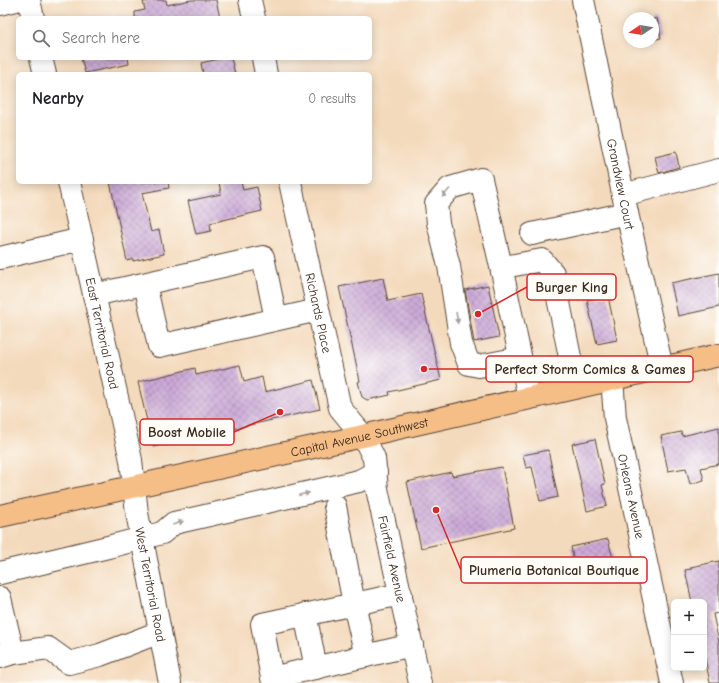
<!DOCTYPE html>
<html lang="en">
<head>
<meta charset="utf-8">
<style>
  :root { --surface:#fff; --page:#f6f6f6; --text:#202124; --muted:#757577; --line:#e0e0e0 }
  body { margin:0; font-family:"Comic Neue",sans-serif; background:var(--page); color:var(--text) }
  .controls { position:absolute; right:12px; bottom:12px; display:grid; overflow:hidden; border-radius:6px; box-shadow:0 2px 10px #0003 }
  .controls button { width:36px; height:36px; display:grid; place-items:center; padding:0; border:0; border-bottom:1px solid var(--line); background:var(--surface); color:var(--text); font:20px sans-serif }
  .compass { position:absolute; left:623px; top:12px; width:36px; height:36px; border-radius:50%; background:var(--surface); box-shadow:0 2px 10px #0003; rotate:258deg }
  .list { margin:0; padding:0; list-style:none }
  h2 { display:flex; justify-content:space-between; align-items:center; height:52px; margin:0; padding:0 16px; font-size:17px }
  h2 small { font-size:13px; font-weight:400; color:var(--muted) }
  .icon { flex:none; width:22px; height:22px; fill:none; stroke:currentColor; stroke-width:2; stroke-linecap:round; stroke-linejoin:round }
  .map { position:relative; flex:none; width:719px; height:683px; overflow:hidden }
  .search { position:absolute; background:var(--surface); box-shadow:0 2px 10px #0003; left:16px; top:16px; width:356px; height:44px; display:flex; align-items:center; gap:10px; box-sizing:border-box; padding:0 14px; border-radius:6px; color:var(--muted); font-size:15px }
  .panel { position:absolute; background:var(--surface); box-shadow:0 2px 10px #0003; left:16px; top:72px; width:356px; height:112px; border-radius:6px }
  .map>svg:first-child { display:block }
  .building { fill:url(#building-cross-hatch) }
  .lines { fill:none; stroke-linecap:round; stroke-linejoin:round }
  .minor-casing { stroke:#574436; stroke-width:24 }
  .major-casing { stroke:#574436; stroke-width:24 }
  .minor { stroke:#fff; stroke-width:22 }
  .major { stroke:#f6be87; stroke-width:22 }
  .oneway { fill:#a79f9a }
  .labels { text-anchor:middle; dominant-baseline:central; stroke-width:3.5; stroke-linejoin:round; paint-order:stroke }
  .street-label { font-size:13px; fill:#3b2a1e; stroke:#fdfcf7 }
  .leader { fill:none; stroke:#d62828; stroke-width:1.5 }
  .callout-dot { fill:#d62828; stroke:#fdfcf7; stroke-width:1.5 }
  .callout { fill:#fdfcf7; stroke:#d62828; stroke-width:1.5 }
  .callout-label { font-size:14px; text-anchor:middle; font-weight:bold; fill:#3b2a1e }
</style>
</head>
<body>
<div class="map">
<svg width="719" height="683" viewBox="0 0 719 683">
  <defs>
    <pattern id="building-cross-hatch" width="8" height="8" patternUnits="userSpaceOnUse"><rect width="8" height="8" fill="#ccaad8"/><path d="M0 0l8 8M0 8l8-8" fill="none" stroke="#a78baf"/></pattern>
  </defs>
  <rect width="100%" height="100%" fill="#fdfcf7"/>
  <filter id="ink" filterUnits="userSpaceOnUse"><feTurbulence type="fractalNoise" baseFrequency=".025" numOctaves="2"/><feDisplacementMap in="SourceGraphic" scale="8" xChannelSelector="R" yChannelSelector="G"/><feConvolveMatrix kernelMatrix="1 2 1 2 8 2 1 2 1" color-interpolation-filters="sRGB"/></filter>
  <filter id="wash" filterUnits="userSpaceOnUse"><feTurbulence type="fractalNoise" baseFrequency=".012" numOctaves="4" result="noise"/><feDisplacementMap in="SourceGraphic" scale="16" xChannelSelector="R" yChannelSelector="G"/><feGaussianBlur stdDeviation="0.9" result="paint"/><feColorMatrix in="noise" values="0 0 0 0 0 0 0 0 0 0 0 0 0 0 0 0 0 1.4 0 .05"/><feComposite in="paint" operator="in"/></filter>
  <g filter="url(#wash)">
    <rect width="100%" height="100%" fill="#f4dabc"/>
    <g id="blocks">
      <g class="building">
        <path d="M155 0H166L167 5 191 0H216L220 18H135V12L145 10 143 2Z"/>
        <path d="M657 18 661 38 653 40V19Z"/>
        <path d="M81 58H128L129 64 85 73Z"/>
        <path d="M223 58H231L235 74H203L201 63Z"/>
        <path d="M676 152 679 167 659 173 655 157Z"/>
        <path d="M110 182H168L169 188 142 193 151 232 159 230 164 254 133 261V259L127 261Z"/>
        <path d="M219 182H241L243 190 257 187 262 211 210 223 211 231 196 234 188 201 221 194Z"/>
        <path d="M719 273V307L678 316 671 283Z"/>
        <path d="M383 278 388 301 421 294 441 380 389 392 390 395 367 400 362 397 358 382 360 381 339 287Z"/>
        <path d="M488 285 499 337 474 342 465 290Z"/>
        <path d="M608 296 617 340 597 344 587 300Z"/>
        <path d="M240 365 244 382 262 377 265 392 313 380 320 409 153 447 138 382 195 368 196 375Z"/>
        <path d="M719 427V464L701 468 704 480 690 484 686 468 668 471 661 436 681 432 682 436Z"/>
        <path d="M595 439 605 484 602 485 607 506 587 511 572 444Z"/>
        <path d="M548 450 558 497 540 501 532 467 526 468 523 455Z"/>
        <path d="M502 467 514 528 421 548 407 482 451 472 452 476Z"/>
        <path d="M608 539 613 559 575 567 571 547Z"/>
        <path d="M719 561V613L713 614 719 643V683H710L704 653V602H692L685 570 691 569V567Z"/>
      </g>
    </g>
  </g>
  <g filter="url(#ink)">
    <use href="#blocks" fill-opacity="0" stroke="#574436" stroke-width="1"/>
    <g class="lines">
      <defs>
        <g id="minor">
          <path d="M29 0 33 18"/>
          <path d="M250 0 254 18"/>
          <path id="s1" d="M583 0 627 213 662 368"/>
          <path d="M0 4 16 0"/>
          <path d="M41 58 45 74"/>
          <path d="M263 58 266 74"/>
          <path id="s2" d="M69 182 131 460 137 513 170 683"/>
          <path id="s3" d="M290 182 340 408 363 436 374 458 377 489 420 683"/>
          <path d="M623 195 719 170"/>
          <path d="M532 234 627 213"/>
          <path d="M0 258 82 239"/>
          <path d="M502 271 481 179 450 188 436 204 438 223 449 266 461 343 469 364 479 366 520 358"/>
          <path d="M145 284 159 346 318 310"/>
          <path d="M94 295 263 257 276 319"/>
          <path id="s4" d="M612 378 615 418 672 683"/>
          <path d="M529 398 502 271 509 266 542 260 553 273 576 387"/>
          <path d="M335 506 354 604 366 656"/>
          <path d="M0 573 108 547 162 533 174 523 359 481 376 472"/>
          <path d="M401 594 262 624 272 678 412 645"/>
          <path d="M0 598 13 653"/>
          <path d="M305 614 316 668"/>
          <path d="M0 657 13 653 48 648 69 663 100 655 160 632"/>
        </g>
        <g id="major">
          <path id="s5" d="M0 516 363 436 719 355"/>
        </g>
      </defs>
      <use href="#minor" class="minor-casing"/>
      <use href="#major" class="major-casing"/>
      <use href="#minor" class="minor"/>
      <use href="#major" class="major"/>
    </g>
    <defs><path id="oneway-solid" d="M-6-.8H1V-3.2L6.5 0L1 3.2V.8H-6Z"/></defs>
    <g class="oneway">
      <use href="#oneway-solid" transform="translate(446 193) rotate(132)"/>
      <use href="#oneway-solid" transform="translate(457 318) rotate(81)"/>
      <use href="#oneway-solid" transform="translate(304 494) rotate(-13)"/>
      <use href="#oneway-solid" transform="translate(178 523) rotate(-19)"/>
    </g>
  </g>
  <g class="labels">
    <g class="street-label">
      <text stroke="none"><textPath href="#s1" startOffset="188">Grandview Court</textPath></text>
      <text stroke="none"><textPath href="#s3" startOffset="134">Richards Place</textPath></text>
      <text stroke="none"><textPath href="#s2" startOffset="155">East Territorial Road</textPath></text>
      <text stroke="none"><textPath href="#s5" startOffset="368">Capital Avenue Southwest</textPath></text>
      <text stroke="none"><textPath href="#s4" startOffset="120">Orleans Avenue</textPath></text>
      <text stroke="none"><textPath href="#s3" startOffset="395">Fairfield Avenue</textPath></text>
      <text stroke="none"><textPath href="#s2" startOffset="411">West Territorial Road</textPath></text>
    </g>
  </g>
  <path class="leader" d="M478 314L527 287M424 369L486 369M280 412L234 432M436 510L461 570"/>
  <g class="callout-dot">
    <circle cx="478" cy="314" r="4"/>
    <circle cx="424" cy="369" r="4"/>
    <circle cx="280" cy="412" r="4"/>
    <circle cx="436" cy="510" r="4"/>
  </g>
  <g class="callout">
    <rect x="527" y="274" width="89" height="26" rx="4"/>
    <rect x="486" y="356" width="207" height="26" rx="4"/>
    <rect x="140" y="419" width="94" height="26" rx="4"/>
    <rect x="461" y="557" width="186" height="26" rx="4"/>
  </g>
  <g class="callout-label">
    <text x="572" y="292">Burger King</text>
    <text x="590" y="374">Perfect Storm Comics &amp; Games</text>
    <text x="187" y="437">Boost Mobile</text>
    <text x="554" y="575">Plumeria Botanical Boutique</text>
  </g>
</svg>
<div class="controls">
<button>+</button>
<button>−</button>
</div>
<svg class="compass" viewBox="-18 -18 36 36"><path d="M0-13l5 13h-10z" fill="#e53935"/><path d="M0 13l5-13h-10z" fill="#757577"/></svg>
<div class="search"><svg class="icon" aria-label="search" viewBox="0 0 24 24"><circle cx="10" cy="10" r="6"/><path d="M15 15l6 6"/></svg>Search here</div>
<section class="panel">
<h2>Nearby<small>0 results</small></h2>
<ul class="list">
</ul>
</section>
</div>
</body>
</html>
